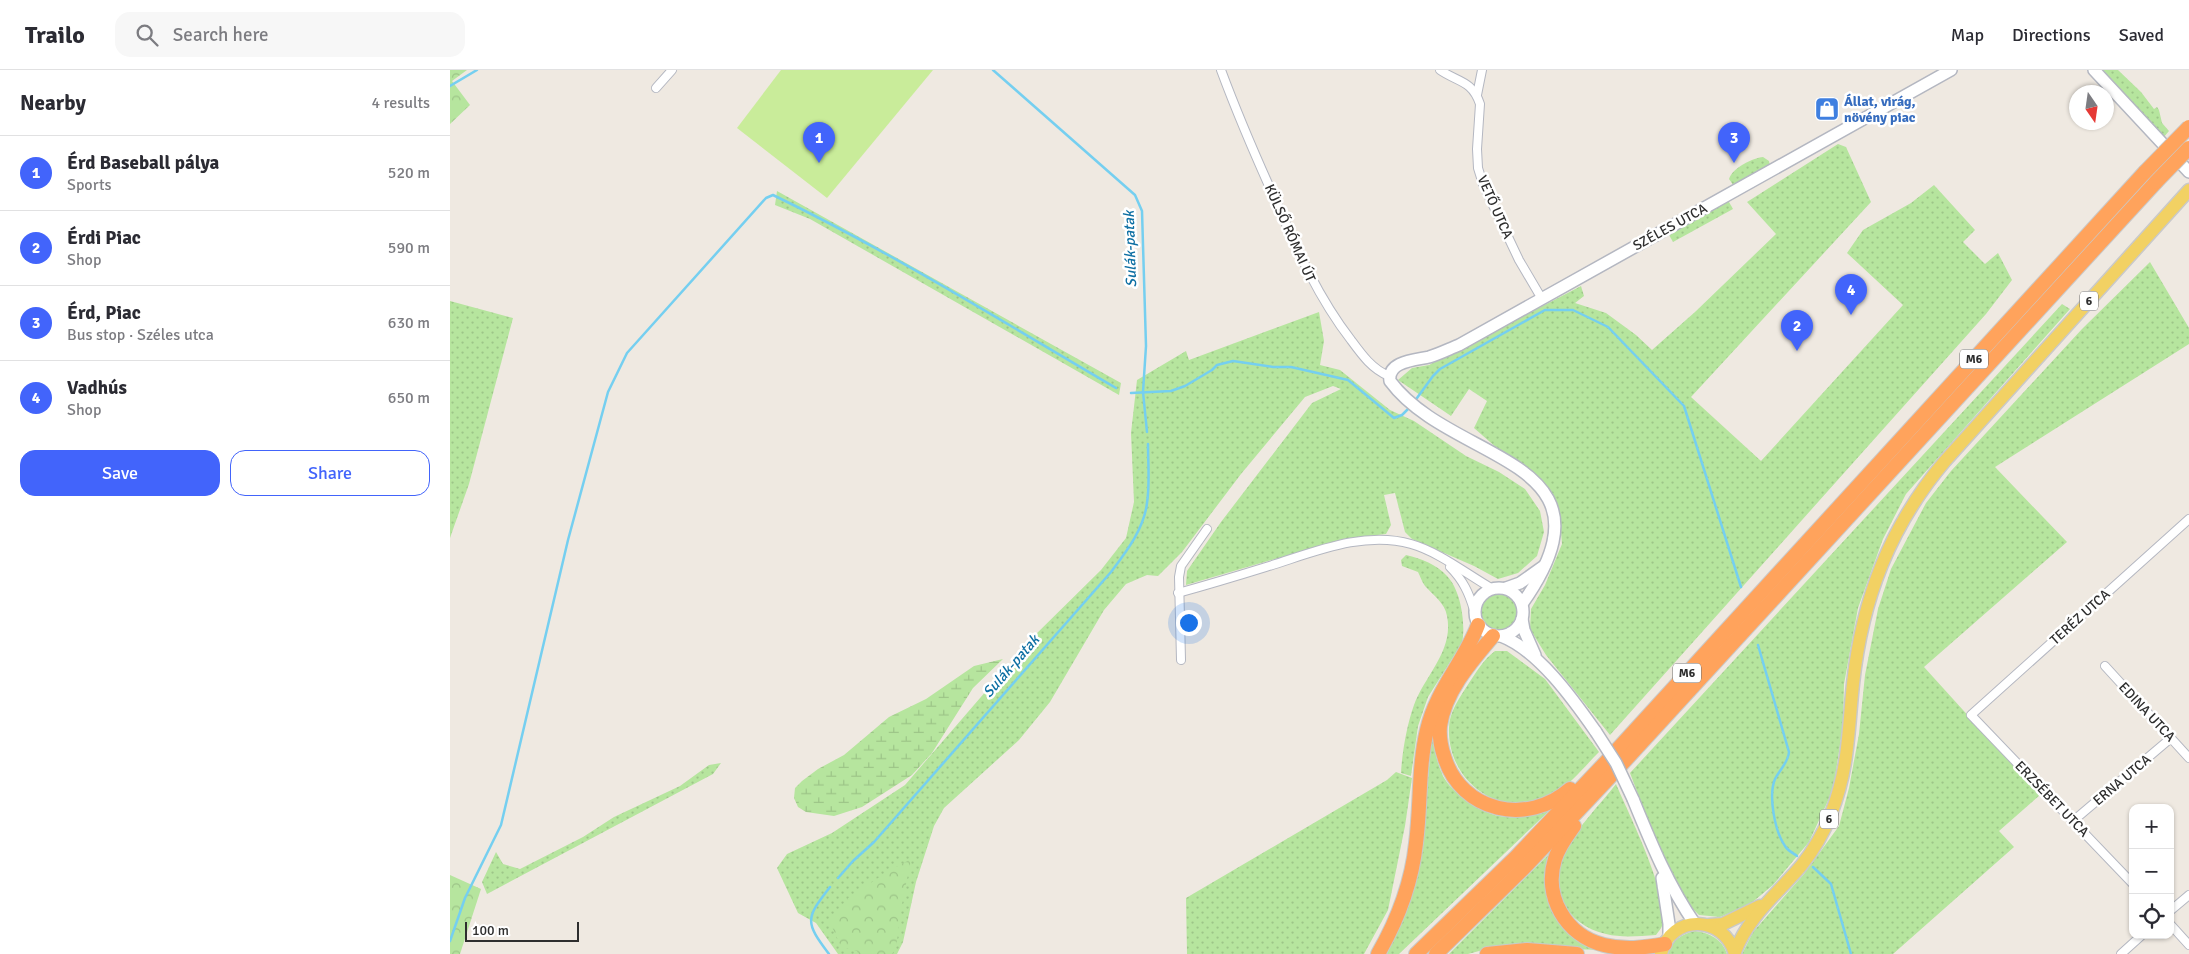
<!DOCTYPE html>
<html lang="en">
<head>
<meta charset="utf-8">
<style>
  :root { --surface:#fff; --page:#f7f7f7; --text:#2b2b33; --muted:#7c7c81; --line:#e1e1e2; --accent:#4264fb }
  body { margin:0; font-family:Signika,sans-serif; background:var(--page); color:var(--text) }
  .controls { position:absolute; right:15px; bottom:15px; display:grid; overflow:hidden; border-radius:10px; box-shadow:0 1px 4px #0004 }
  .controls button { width:45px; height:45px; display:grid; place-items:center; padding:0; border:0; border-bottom:1px solid var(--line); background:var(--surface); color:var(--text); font:25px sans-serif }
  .compass { position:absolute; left:1619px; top:15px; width:45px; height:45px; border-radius:50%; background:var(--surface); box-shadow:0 1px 4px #0004; rotate:167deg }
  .scale { position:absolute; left:15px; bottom:12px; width:114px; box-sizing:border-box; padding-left:5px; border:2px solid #2e2e2e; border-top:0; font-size:14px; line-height:18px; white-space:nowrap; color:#2e2e2e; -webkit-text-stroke:4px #fff; paint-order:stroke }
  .you { position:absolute; left:738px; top:552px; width:18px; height:18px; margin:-12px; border:4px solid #fff; border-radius:50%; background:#1a73e8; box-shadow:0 0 0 8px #1a73e833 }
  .badge { display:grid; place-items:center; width:32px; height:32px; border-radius:50%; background:var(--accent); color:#fff; font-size:16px; font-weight:700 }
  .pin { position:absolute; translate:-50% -41px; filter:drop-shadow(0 1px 2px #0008) }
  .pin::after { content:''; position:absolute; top:26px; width:18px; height:15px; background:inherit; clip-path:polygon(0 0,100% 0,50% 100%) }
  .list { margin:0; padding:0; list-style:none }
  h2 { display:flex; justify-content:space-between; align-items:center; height:65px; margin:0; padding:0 20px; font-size:21px }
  h2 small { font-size:16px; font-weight:400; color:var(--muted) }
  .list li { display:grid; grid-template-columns:32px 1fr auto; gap:15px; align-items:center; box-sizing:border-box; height:75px; padding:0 20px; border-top:1px solid var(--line) }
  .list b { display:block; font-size:19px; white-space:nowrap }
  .list p { margin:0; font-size:16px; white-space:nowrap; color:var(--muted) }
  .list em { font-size:16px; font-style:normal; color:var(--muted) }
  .actions { display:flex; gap:10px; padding:15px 20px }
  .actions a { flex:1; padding:11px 0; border:1px solid var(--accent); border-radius:15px; text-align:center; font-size:18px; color:var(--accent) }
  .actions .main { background:var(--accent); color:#fff }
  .icon { flex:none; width:28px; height:28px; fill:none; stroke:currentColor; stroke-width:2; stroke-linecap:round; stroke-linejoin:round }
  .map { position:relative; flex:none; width:1739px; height:884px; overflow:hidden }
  header { display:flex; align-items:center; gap:30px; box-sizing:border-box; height:70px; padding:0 25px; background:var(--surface); border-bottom:1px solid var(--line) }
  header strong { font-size:24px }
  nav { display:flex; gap:28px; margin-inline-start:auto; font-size:18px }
  .search { width:350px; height:45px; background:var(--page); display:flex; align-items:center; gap:12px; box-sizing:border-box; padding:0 18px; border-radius:15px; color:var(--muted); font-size:19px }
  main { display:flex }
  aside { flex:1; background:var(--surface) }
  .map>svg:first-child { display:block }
  .grass { fill:url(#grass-dots) }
  .forest { fill:url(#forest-crowns) }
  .wetland { fill:url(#wetland-marsh) }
  .pitch { fill:#c9ec9a }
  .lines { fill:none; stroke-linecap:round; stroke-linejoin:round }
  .stream { stroke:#75cff0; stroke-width:2.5 }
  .street-casing { stroke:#b4b7c1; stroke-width:10 }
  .secondary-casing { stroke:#b4b7c1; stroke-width:14 }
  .primary-casing { stroke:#c9c9c9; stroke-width:15 }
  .highway-casing { stroke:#c9c9c9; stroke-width:16 }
  .street { stroke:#fff; stroke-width:8 }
  .secondary { stroke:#fff; stroke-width:11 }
  .primary { stroke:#f2d163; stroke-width:12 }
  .highway { stroke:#ffa35c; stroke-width:14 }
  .secondary-bridge-casing { stroke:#b4b7c1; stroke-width:14; stroke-linecap:butt }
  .highway-bridge-casing { stroke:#c9c9c9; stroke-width:16; stroke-linecap:butt }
  .secondary-bridge { stroke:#fff; stroke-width:11 }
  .highway-bridge { stroke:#ffa35c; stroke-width:14 }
  .labels { text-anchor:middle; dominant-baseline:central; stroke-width:5; stroke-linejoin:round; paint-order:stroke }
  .shield { fill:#fff; stroke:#6d6d6d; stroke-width:1 }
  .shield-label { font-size:12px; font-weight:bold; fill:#2e2e2e }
  .shop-label { font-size:14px; font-weight:bold; fill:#366cbe; stroke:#fff; text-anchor:start }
  .street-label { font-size:14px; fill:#2e2e2e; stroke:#fff }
  .water-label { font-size:15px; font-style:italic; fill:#0d6fa3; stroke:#fff }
</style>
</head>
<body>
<header>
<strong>Trailo</strong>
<div class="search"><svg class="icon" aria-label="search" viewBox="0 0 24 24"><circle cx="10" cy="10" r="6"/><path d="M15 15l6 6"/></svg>Search here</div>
<nav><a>Map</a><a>Directions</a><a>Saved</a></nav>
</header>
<main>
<aside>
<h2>Nearby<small>4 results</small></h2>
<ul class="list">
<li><span class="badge">1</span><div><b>Érd Baseball pálya</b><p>Sports</p></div><em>520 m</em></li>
<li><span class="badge">2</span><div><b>Érdi Piac</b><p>Shop</p></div><em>590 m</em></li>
<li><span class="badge">3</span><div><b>Érd, Piac</b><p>Bus stop · Széles utca</p></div><em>630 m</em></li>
<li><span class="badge">4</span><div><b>Vadhús</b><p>Shop</p></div><em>650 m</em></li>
</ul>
<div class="actions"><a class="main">Save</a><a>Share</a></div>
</aside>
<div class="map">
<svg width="1739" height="884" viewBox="0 0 1739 884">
  <defs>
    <pattern id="grass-dots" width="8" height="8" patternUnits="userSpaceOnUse" patternTransform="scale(1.25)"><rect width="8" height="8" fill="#b6e59e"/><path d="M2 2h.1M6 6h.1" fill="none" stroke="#9dc588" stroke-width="1.8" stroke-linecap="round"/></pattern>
    <pattern id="forest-crowns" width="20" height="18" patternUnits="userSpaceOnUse" patternTransform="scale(1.25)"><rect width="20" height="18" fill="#b6e59e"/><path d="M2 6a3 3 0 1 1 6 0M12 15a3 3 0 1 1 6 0" fill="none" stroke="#9dc588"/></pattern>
    <pattern id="wetland-marsh" width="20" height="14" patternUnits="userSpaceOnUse" patternTransform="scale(1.25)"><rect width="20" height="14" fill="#b6e59e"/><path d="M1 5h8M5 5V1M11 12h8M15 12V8" fill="none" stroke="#9dc588"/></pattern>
  </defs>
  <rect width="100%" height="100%" fill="#efe9e1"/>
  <g class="grass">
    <path d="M1649 0H1668L1691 22 1704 39 1707 37 1709 40 1712 53 1719 61 1713 68Z"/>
    <path d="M1388 74 1396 77 1421 132 1241 327 1311 391 1453 235 1397 183 1413 160 1461 133 1484 115 1525 160 1513 172 1535 194 1548 183 1562 210 1536 244 1160 665 1096 585 1080 559 1081 539 1095 515 1112 474 1109 438 1095 414 1076 396 1048 379 1024 358 1037 331 1019 319 1001 346 948 310 962 298 979 295 1131 216 1134 226 1125 233 1156 243 1186 265 1202 280 1245 242 1326 164 1297 132Z"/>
    <path d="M1313 87 1319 91 1320 96 1284 116 1279 109C1282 98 1303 88 1313 87Z"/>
    <path d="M327 121 671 313 669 325 360 149 325 135Z"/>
    <path d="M1275 132H1279L1283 139 1223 172 1219 165Z"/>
    <path d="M1700 192 1739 258V274L1545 397 1617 472 1474 597 1590 725 1549 761 1564 777 1443 884H1292L1303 862 1354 804 1389 756 1399 718 1409 664 1415 605 1428 539 1441 499 1476 433 1501 401 1632 259Z"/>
    <path d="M0 231 63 248 19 414 0 468Z"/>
    <path d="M1612 234 1620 239 1456 424 1433 469 1408 538 1394 614 1393 656 1383 720 1359 772 1323 815 1299 835 1270 847 1249 845 1242 838 1211 785 1180 703Z"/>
    <path d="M869 242 874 271 870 295 890 300 940 340 964 351 1016 386 1049 402 1075 419 1090 441 1094 462 1087 486 1068 503 1048 509 1024 496 962 469 955 462 945 423 934 425 941 455 936 464 893 469 736 515 737 501 771 452 862 333 891 319 883 316 855 327 791 404 732 482 708 506 697 505 676 514 654 540 600 632 569 670 494 738 484 756 466 812 453 872 447 884H388L366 853 348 843 327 798 337 784 382 763 455 715 580 570 651 500 676 468 684 432 681 363 687 310 736 281 739 290Z"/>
    <path d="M956 485C972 489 986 494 997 506 1011 520 1016 555 1012 573L978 627 968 656 961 706 951 703C952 683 957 654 964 635 975 605 1004 581 997 546 995 533 983 525 975 516 972 512 970 506 968 502L952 496 951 490Z"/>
    <circle cx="1049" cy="543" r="19"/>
    <path d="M1045 581H1057L1095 609 1149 682C1135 696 1121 714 1104 724 1055 753 997 714 999 658 999 642 1010 627 1019 613 1027 601 1033 590 1045 581Z"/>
    <path d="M982 665C984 679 987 693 993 706 1001 722 1031 743 1049 746 1066 750 1082 744 1099 741L949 884H937L951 851 972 775Z"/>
    <path d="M271 693 263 704 37 824 32 812 46 782 53 794 70 799 133 767 164 747 230 716 259 695Z"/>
    <path d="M946 702 962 708 955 756 938 840 914 884H737L736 828 937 710Z"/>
    <path d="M1166 714C1179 745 1220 825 1212 856 1211 859 1208 862 1206 865 1189 866 1172 868 1156 864 1116 855 1097 819 1115 782 1127 757 1149 736 1166 714Z"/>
    <path d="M1101 782C1099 789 1096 797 1095 805 1093 830 1107 858 1129 871 1136 875 1146 878 1154 880L1044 877 1018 884H999Z"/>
    <path d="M1245 861C1260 863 1272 869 1277 884H1217C1223 870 1231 864 1245 861Z"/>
  </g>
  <g class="forest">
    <path d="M0 0H17L2 11 20 35 0 54Z"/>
    <path d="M461 789 451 839 446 878 442 884H408L407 881 391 877 380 852 397 829 437 802Z"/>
    <path d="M0 805 31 819 10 884H0Z"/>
  </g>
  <path class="wetland" d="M553 589 523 618 482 683 462 705 412 737 384 746 356 742 348 737 344 728 345 718 352 711 368 699 394 685 439 647 476 629 524 596Z"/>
  <path class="pitch" d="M331 0H483L377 128 287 58Z"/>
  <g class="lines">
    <g class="stream">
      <path d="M543 0 685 125 692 141 696 276 693 322 697 362"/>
      <path d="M0 16 27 0"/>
      <path d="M681 323 721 321 735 316 762 300 767 295 783 291 823 297H841L898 310 944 348 952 345 959 338"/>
      <path d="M967 328 983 306 990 299 1095 240H1123L1158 257 1234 336 1291 517"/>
      <path d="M1308 575 1339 682C1338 693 1330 699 1325 709 1318 726 1325 762 1335 776 1338 781 1343 783 1347 786"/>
      <path d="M1363 797 1381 814 1401 884"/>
      <path d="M388 808 403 791 424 772 661 502C676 482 694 459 697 433 700 414 698 394 698 374"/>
      <path d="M0 871 15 828 51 755 118 470 158 322 177 283 316 128 323 125C441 182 553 252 666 318"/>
      <path d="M379 884C355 852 355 849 380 817"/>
    </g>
    <defs>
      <g id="street">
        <path d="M771 0C787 43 805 85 824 127 846 177 867 226 901 270 912 285 922 299 939 306"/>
        <path d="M990 0C1007 12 1022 10 1030 34L1027 79 1028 98 1033 114 1069 190 1092 229"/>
        <path d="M206 18 222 0"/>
        <path d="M1027 25 1032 0"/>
        <path d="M1000 497C1013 510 1019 523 1024 540"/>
        <path d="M728 523C757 515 787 506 816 497 862 483 913 460 961 474 987 481 1017 504 1041 518"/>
        <path d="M731 590 729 507 731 496 757 459"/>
        <path d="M1655 596 1739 688"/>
        <path d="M1623 751 1721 668"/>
        <path d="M1683 814 1521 645 1739 449"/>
        <path d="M1720 841 1739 825"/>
        <path d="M1720 854 1739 875"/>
        <path d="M1671 884 1692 865"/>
      </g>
      <g id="secondary">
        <path d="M1644 0 1739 102"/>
        <circle cx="1049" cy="542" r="24"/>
        <path d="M1056 518 1070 513 1094 496"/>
        <path d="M1072 534C1177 386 1002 395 940 311 937 291 966 290 979 287 989 284 999 279 1009 275L1501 0"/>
        <path d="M1072 549 1074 560 1085 585"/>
        <path d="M1051 566C1088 580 1123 629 1146 662"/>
        <path d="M1183 729C1201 773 1218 815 1245 854"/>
        <path d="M1212 808 1219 854V868"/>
      </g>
      <g id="primary">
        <path d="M1259 855 1273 854 1310 836"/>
        <path d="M1285 882C1298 847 1327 824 1351 796 1363 781 1374 762 1381 744 1399 698 1398 661 1403 614 1412 529 1440 456 1495 391L1739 120"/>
        <path d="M1211 884C1221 843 1274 845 1285 884"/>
      </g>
      <g id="highway">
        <path d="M1043 566C1021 592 995 621 990 656 989 667 991 677 994 686 1011 743 1078 756 1120 719"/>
        <path d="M1124 756C1117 766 1109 776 1105 789 1093 826 1116 866 1154 875 1175 880 1193 878 1215 874"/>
        <path d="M928 884C947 851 962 811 966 773 971 735 968 697 977 660 986 620 1014 592 1028 555"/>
        <path d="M966 884 1066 787 1155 693 1695 102"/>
        <path d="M986 884 1074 798 1159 708 1706 112"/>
        <path d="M1037 884 1077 880 1127 884"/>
      </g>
    </defs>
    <use href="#street" class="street-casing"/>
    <use href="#secondary" class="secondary-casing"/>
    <use href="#primary" class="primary-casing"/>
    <use href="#highway" class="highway-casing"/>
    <use href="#street" class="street"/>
    <use href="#secondary" class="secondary"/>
    <use href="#primary" class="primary"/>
    <use href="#highway" class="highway"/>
    <defs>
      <path id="secondary-bridge" d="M1146 662 1166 693 1183 729"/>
      <g id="highway-bridge">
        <path d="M1695 102 1739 57"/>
        <path d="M1706 112 1739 78"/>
      </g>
    </defs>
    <use href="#secondary-bridge" class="secondary-bridge-casing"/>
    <use href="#highway-bridge" class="highway-bridge-casing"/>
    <use href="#secondary-bridge" class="secondary-bridge"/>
    <use href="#highway-bridge" class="highway-bridge"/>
  </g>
  <defs>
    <symbol id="shop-square" viewBox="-11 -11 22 22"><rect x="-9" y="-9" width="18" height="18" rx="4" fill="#3f7fe0" stroke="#fff"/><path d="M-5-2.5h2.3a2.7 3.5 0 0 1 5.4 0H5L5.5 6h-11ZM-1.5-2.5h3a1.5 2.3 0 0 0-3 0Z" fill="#fff"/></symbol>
  </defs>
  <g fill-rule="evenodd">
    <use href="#shop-square" x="1363" y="25" width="28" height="28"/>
  </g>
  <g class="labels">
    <g class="shield">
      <rect x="1630" y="221.5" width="18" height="19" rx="4"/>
      <rect x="1510" y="279.5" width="28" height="19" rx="4"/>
      <rect x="1223" y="593.5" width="28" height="19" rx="4"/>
      <rect x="1370" y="739.5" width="18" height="19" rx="4"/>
    </g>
    <g class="shield-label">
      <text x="1639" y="231">6</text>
      <text x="1524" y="289">M6</text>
      <text x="1237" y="603">M6</text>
      <text x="1379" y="749">6</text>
    </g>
    <g class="shop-label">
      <text x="1394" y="31">Állat, virág,<tspan x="1394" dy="16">növény piac</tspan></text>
    </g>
    <g class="street-label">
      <text transform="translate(1045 137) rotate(66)">VETŐ UTCA</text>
      <text transform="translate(1220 157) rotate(-29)">SZÉLES UTCA</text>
      <text transform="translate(840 163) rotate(66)">KÜLSŐ RÓMAI ÚT</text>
      <text transform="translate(1630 547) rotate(-42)">TERÉZ UTCA</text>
      <text transform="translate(1697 642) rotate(47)">EDINA UTCA</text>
      <text transform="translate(1672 710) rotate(-40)">ERNA UTCA</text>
      <text transform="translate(1602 729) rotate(46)">ERZSÉBET UTCA</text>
    </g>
    <g class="water-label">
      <text transform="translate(680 179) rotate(-92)">Sulák-patak</text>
      <text transform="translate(561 596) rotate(-49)">Sulák-patak</text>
    </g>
  </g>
</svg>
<div class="controls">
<button>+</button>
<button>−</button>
<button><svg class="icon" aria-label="locate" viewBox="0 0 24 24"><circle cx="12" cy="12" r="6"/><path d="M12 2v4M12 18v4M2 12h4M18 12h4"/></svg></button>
</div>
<svg class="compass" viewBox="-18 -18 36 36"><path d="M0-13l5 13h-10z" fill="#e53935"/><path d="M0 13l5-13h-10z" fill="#7c7c81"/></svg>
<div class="scale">100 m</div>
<div class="you"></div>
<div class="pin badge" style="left:369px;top:93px">1</div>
<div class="pin badge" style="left:1347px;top:281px">2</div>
<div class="pin badge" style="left:1284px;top:93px">3</div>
<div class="pin badge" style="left:1401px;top:245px">4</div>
</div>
</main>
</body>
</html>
